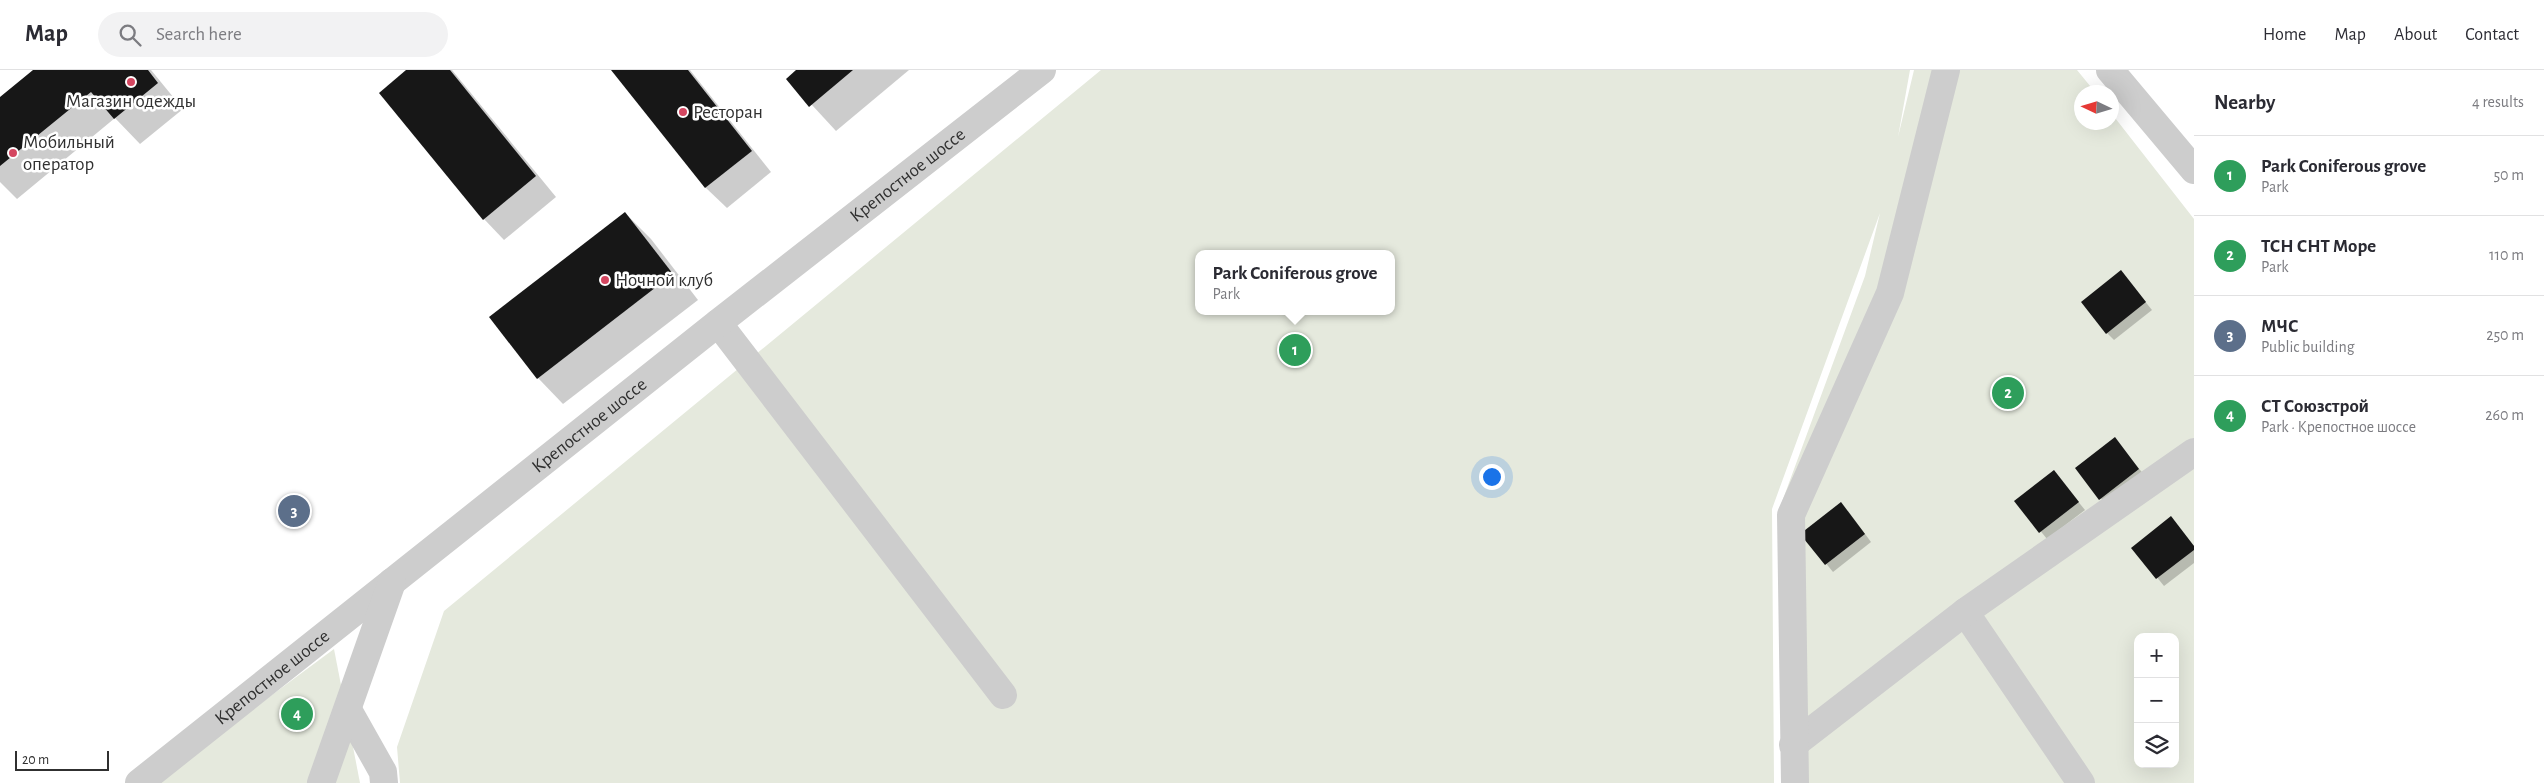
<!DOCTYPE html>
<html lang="en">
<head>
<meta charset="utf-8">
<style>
  :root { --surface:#fff; --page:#f2f2f3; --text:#2b2b33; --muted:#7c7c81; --line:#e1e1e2; --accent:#2563eb }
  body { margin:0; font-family:"Alegreya Sans",sans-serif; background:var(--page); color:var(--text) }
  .controls { position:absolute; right:15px; bottom:15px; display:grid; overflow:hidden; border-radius:10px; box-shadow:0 5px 20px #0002 }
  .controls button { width:45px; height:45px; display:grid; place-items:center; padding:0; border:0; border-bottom:1px solid var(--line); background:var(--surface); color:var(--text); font:25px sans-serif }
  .compass { position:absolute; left:2074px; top:15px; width:45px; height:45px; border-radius:50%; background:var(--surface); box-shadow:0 5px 20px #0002; rotate:274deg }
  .scale { position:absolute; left:15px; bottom:12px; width:94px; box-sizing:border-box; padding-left:5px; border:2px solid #303030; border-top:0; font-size:14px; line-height:18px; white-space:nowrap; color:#303030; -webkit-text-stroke:4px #fff; paint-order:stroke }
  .you { position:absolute; left:1491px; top:406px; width:18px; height:18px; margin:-12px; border:4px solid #fff; border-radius:50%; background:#1a73e8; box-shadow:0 0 0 8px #1a73e833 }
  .badge { display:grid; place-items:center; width:32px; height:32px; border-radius:50%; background:var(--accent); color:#fff; font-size:16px; font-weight:700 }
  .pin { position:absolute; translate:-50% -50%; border:2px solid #fff; box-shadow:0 1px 5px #0006 }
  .popup { position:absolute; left:1195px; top:180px; width:200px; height:65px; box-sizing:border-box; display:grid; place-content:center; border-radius:10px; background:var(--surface); filter:drop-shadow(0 1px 4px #0005); font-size:16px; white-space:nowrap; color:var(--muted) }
  .popup b { font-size:19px; color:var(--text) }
  .popup::after { content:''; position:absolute; left:50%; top:100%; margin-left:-10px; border:10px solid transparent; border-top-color:var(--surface) }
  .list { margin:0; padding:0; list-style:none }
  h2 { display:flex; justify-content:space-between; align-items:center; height:65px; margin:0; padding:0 20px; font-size:21px }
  h2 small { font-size:16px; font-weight:400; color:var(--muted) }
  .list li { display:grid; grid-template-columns:32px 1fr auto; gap:15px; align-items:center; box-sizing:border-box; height:80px; padding:0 20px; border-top:1px solid var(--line) }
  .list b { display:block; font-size:19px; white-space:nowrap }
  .list p { margin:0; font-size:16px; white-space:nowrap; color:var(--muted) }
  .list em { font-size:16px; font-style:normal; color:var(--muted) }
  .icon { flex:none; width:28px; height:28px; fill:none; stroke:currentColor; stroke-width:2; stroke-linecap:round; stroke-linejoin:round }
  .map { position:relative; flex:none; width:2194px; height:713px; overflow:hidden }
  header { display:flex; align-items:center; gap:30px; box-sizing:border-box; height:70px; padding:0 25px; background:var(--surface); border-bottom:1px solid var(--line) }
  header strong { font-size:24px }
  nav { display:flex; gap:28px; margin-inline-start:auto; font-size:18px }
  .search { width:350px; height:45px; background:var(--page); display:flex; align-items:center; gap:12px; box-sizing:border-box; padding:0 18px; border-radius:28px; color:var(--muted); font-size:19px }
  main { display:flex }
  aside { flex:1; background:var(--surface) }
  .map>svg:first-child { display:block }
  .green { fill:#e5e9dd; fill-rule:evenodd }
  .shadow { fill:#0003 }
  .building { fill:#171717 }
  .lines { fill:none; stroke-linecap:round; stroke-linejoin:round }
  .minor { stroke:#cdcdcd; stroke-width:28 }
  .poi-dot { fill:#d44660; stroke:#fff; stroke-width:2 }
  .labels { text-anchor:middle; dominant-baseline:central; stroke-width:5; stroke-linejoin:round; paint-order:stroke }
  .poi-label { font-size:19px; fill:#303030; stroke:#fff; text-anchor:start }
  .street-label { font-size:19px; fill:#303030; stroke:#fff }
</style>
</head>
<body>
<header>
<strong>Map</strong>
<div class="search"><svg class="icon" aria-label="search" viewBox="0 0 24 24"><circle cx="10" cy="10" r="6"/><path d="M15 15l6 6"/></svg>Search here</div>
<nav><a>Home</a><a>Map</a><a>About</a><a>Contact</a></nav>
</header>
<main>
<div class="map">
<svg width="2194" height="713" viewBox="0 0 2194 713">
  <rect width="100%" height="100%" fill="#fff"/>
  <g class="green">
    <path d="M1101 0H1910L1898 67 1914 0H2077L2095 22H2082V52H2112V44L2194 149V713H1782L1779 440 1865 206 1880 143 1772 439 1774 713H400L397 677 444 541ZM1199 184H1391V241H1199ZM2138 567H2175V694H2138Z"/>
    <path d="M334 579 360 713H153Z"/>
  </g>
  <g class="shadow">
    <path d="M35 0H151L183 39 140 74 115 48 17 129 0 112V28Z"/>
    <path d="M408 0H452L556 127 504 170 484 149Z"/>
    <path d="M613 0H690L771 102 727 138 706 118Z"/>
    <path d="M798 0H909L836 61 788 9Z"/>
    <path d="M625 143 651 169 698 230 563 334 538 308 491 247Z"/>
    <path d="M2121 202 2152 240 2114 270 2107 263Z"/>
    <path d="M2115 369 2145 406 2107 436 2077 398Z"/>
    <path d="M2054 402 2085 440 2047 469 2016 431Z"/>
    <path d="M1848 441 1871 472 1833 502 1802 464Z"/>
    <path d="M2171 448 2194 476V493L2164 516 2133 478Z"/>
  </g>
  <g class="building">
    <path d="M33 0H148L158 13 114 49 91 22 0 96V27Z"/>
    <path d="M406 0H450L536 106 483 150 379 23Z"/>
    <path d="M611 0H688L752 81 705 118Z"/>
    <path d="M796 0H853L809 37 786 9Z"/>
    <path d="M625 142 673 204 537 309 489 247Z"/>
    <path d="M2121 200 2146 232 2106 264 2081 232Z"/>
    <path d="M2115 367 2139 399 2099 430 2075 398Z"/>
    <path d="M2054 400 2079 432 2039 463 2014 431Z"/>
    <path d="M1841 432 1865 464 1825 495 1800 464Z"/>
    <path d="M2171 446 2194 476V480L2156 509 2131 478Z"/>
  </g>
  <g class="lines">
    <g class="minor">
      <path d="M2110 0 2194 100"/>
      <path d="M718 253 1003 625"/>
      <path d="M1965 542 2081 713"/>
      <path d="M348 640 383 702 384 713"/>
      <path d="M1793 675 1965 542 2194 382"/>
      <path id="s1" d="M139 713 718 253 1042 0"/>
      <path d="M321 713 392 512"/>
      <path d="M1795 713 1791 445 1890 223 1946 0"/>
    </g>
  </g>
  <g class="poi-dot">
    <circle cx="131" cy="12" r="5"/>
    <circle cx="683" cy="42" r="5"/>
    <circle cx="13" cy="83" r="5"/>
    <circle cx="605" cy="210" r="5"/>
  </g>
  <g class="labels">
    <g class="poi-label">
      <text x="131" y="31" text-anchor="middle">Магазин одежды</text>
      <text x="693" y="42">Ресторан</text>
      <text x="23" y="72">Мобильный<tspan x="23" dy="22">оператор</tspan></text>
      <text x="615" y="210">Ночной клуб</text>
    </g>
    <g class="street-label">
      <text stroke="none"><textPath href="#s1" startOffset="980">Крепостное шоссе</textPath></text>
      <text stroke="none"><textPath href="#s1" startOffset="575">Крепостное шоссе</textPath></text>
      <text stroke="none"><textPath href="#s1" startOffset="170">Крепостное шоссе</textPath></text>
    </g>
  </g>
</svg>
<div class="controls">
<button>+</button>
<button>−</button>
<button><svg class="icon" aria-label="layers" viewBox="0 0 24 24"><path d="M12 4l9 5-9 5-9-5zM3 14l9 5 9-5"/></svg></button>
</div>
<svg class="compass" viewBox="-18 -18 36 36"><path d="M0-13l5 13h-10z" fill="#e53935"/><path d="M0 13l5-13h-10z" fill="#7c7c81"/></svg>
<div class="scale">20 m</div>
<div class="you"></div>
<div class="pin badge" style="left:1295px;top:280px;background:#2e9e5b">1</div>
<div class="popup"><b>Park Coniferous grove</b>Park</div>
<div class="pin badge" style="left:2008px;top:323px;background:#2e9e5b">2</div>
<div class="pin badge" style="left:294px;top:441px;background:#5c6f8a">3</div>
<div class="pin badge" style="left:297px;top:644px;background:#2e9e5b">4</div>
</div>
<aside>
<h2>Nearby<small>4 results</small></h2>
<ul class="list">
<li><span class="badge" style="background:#2e9e5b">1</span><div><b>Park Coniferous grove</b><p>Park</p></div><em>50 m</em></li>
<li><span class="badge" style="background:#2e9e5b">2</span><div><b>ТСН СНТ Море</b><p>Park</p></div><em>110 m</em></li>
<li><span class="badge" style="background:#5c6f8a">3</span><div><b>МЧС</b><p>Public building</p></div><em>250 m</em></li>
<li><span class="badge" style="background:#2e9e5b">4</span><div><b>СТ Союзстрой</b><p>Park · Крепостное шоссе</p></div><em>260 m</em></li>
</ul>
</aside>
</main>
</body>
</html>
